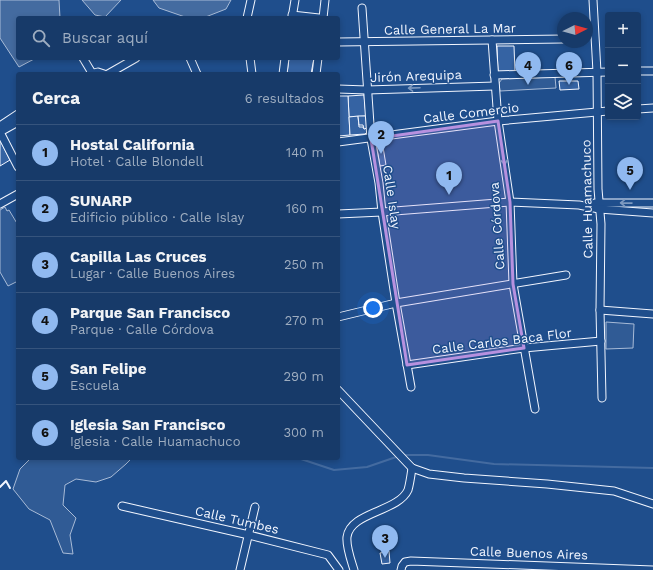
<!DOCTYPE html>
<html lang="es">
<head>
<meta charset="utf-8">
<style>
  :root { --surface:#173a69; --page:#244571; --text:#f1f3f6; --muted:#9eadc0; --line:#36547d; --accent:#90b9f0 }
  body { margin:0; font-family:"Work Sans",sans-serif; background:var(--page); color:var(--text) }
  .controls { position:absolute; right:12px; top:12px; display:grid; overflow:hidden; border-radius:4px; box-shadow:0 2px 6px #0003 }
  .controls button { width:36px; height:36px; display:grid; place-items:center; padding:0; border:0; border-bottom:1px solid var(--line); background:var(--surface); color:var(--text); font:20px sans-serif }
  .compass { position:absolute; left:557px; top:12px; width:36px; height:36px; border-radius:50%; background:var(--surface); box-shadow:0 2px 6px #0003; rotate:85deg }
  .you { position:absolute; left:373px; top:308px; width:14px; height:14px; margin:-10px; border:3px solid #fff; border-radius:50%; background:#1a73e8; box-shadow:0 0 0 6px #1a73e833 }
  .badge { display:grid; place-items:center; width:26px; height:26px; border-radius:50%; background:var(--accent); color:#111; font-size:13px; font-weight:700 }
  .pin { position:absolute; translate:-50% -33px; filter:drop-shadow(0 1px 2px #0008) }
  .pin::after { content:''; position:absolute; top:21px; width:14px; height:12px; background:inherit; clip-path:polygon(0 0,100% 0,50% 100%) }
  .list { margin:0; padding:0; list-style:none }
  h2 { display:flex; justify-content:space-between; align-items:center; height:52px; margin:0; padding:0 16px; font-size:17px }
  h2 small { font-size:13px; font-weight:400; color:var(--muted) }
  .list li { display:grid; grid-template-columns:26px 1fr auto; gap:12px; align-items:center; box-sizing:border-box; height:56px; padding:0 16px; border-top:1px solid var(--line) }
  .list b { display:block; font-size:15px; white-space:nowrap }
  .list p { margin:0; font-size:13px; white-space:nowrap; color:var(--muted) }
  .list em { font-size:13px; font-style:normal; color:var(--muted) }
  .icon { flex:none; width:22px; height:22px; fill:none; stroke:currentColor; stroke-width:2; stroke-linecap:round; stroke-linejoin:round }
  .map { position:relative; flex:none; width:653px; height:570px; overflow:hidden }
  .search { position:absolute; background:var(--surface); box-shadow:0 2px 6px #0003; left:16px; top:16px; width:324px; height:44px; display:flex; align-items:center; gap:10px; box-sizing:border-box; padding:0 14px; border-radius:4px; color:var(--muted); font-size:15px }
  .panel { position:absolute; background:var(--surface); box-shadow:0 2px 6px #0003; left:16px; top:72px; width:324px; height:388px; border-radius:4px }
  .map>svg:first-child { display:block }
  .built { fill:#305b95; stroke:#a8bbd7 }
  .water { fill:#446ba0; stroke:#a8bbd7 }
  .lines { fill:none; stroke-linecap:round; stroke-linejoin:round }
  .stream { stroke:#446ba0; stroke-width:2 }
  .building { fill:#3563a3; stroke:#f2f6ff }
  .minor-casing { stroke:#f2f6ff; stroke-width:9 }
  .minor { stroke:#1f4e8c; stroke-width:7 }
  .wall { stroke:#f2f6ff; stroke-width:2 }
  .oneway { stroke:#7e9ac0 }
  .marked { fill:#b691df; fill-opacity:0.2; stroke:#b691df; stroke-width:3; stroke-linejoin:round }
  .labels { text-anchor:middle; dominant-baseline:central; stroke-width:3; stroke-linejoin:round; paint-order:stroke }
  .street-label { font-size:13px; fill:#f2f6ff; stroke:#1f4e8c }
</style>
</head>
<body>
<div class="map">
<svg width="653" height="570" viewBox="0 0 653 570">
  <rect width="100%" height="100%" fill="#1f4e8c"/>
  <g class="built">
    <path d="M555 77 556 88 500 91 499 83 502 79Z"/>
    <path d="M5 207 7 211 9 210 18 225V281L8 286 0 272V210Z"/>
    <path d="M606 322 634 324 633 348 606 349Z"/>
    <path d="M31 458H132L126 464 111 477 96 482 76 479 65 485 63 505 76 518 70 535 73 554 63 553 50 520 29 509 13 489 20 469Z"/>
  </g>
  <g class="water">
    <path d="M0 0H59L60 18H18V58H36L19 67 0 38Z"/>
    <path d="M82 0H121L105 17 95 15Z"/>
    <path d="M153 0H231L226 9 203 18H188L159 8Z"/>
  </g>
  <g class="lines">
    <g class="stream">
      <path d="M403 455H428L494 464 653 468"/>
      <path d="M298 458 334 470 367 467 399 456"/>
    </g>
  </g>
  <g class="building">
    <path d="M497 46H514L515 72H498Z"/>
    <path d="M289 58H314L311 74H287Z"/>
    <path d="M559 81H578L579 89 560 90Z"/>
    <path d="M364 95 366 116 349 117 348 96Z"/>
    <path d="M338 96H348L350 135 338 136Z"/>
    <path d="M358 116 359 127H363L364 129 367 128V132L365 134 350 135 349 117Z"/>
    <path d="M358 116H366L367 128 364 129 363 125H359Z"/>
    <path d="M0 140 10 160 0 166Z"/>
    <path d="M382 141 386 165 380 166 376 142Z"/>
    <path d="M389 551 390 563 382 564 380 553Z"/>
  </g>
  <g class="lines">
    <defs>
      <g id="minor">
        <path d="M593 0 597 72 598 189 601 224 600 310 602 398"/>
        <path d="M362 8 371 139 379 183 382 212 396 303 411 387"/>
        <path d="M292 15 319 18"/>
        <path d="M247 18 251 0"/>
        <path d="M292 18 295 0"/>
        <path d="M323 18 325 0"/>
        <path d="M492 40 498 121 510 202 513 284 535 409"/>
        <path d="M338 42 563 39"/>
        <path d="M83 58 92 73"/>
        <path d="M190 58 197 74"/>
        <path d="M250 58 252 74"/>
        <path d="M638 71H653"/>
        <path d="M90 74 98 72 104 74"/>
        <path d="M108 74 136 58"/>
        <path d="M283 74 285 58"/>
        <path d="M316 74 318 58"/>
        <path d="M494 75 608 72"/>
        <path d="M338 89 367 90 495 86"/>
        <path d="M638 109 653 108"/>
        <path d="M0 126 18 114"/>
        <path d="M0 132 18 167"/>
        <path d="M0 132 18 122"/>
        <path d="M338 142 498 121 608 111"/>
        <path d="M595 203H653"/>
        <path d="M0 204 18 194"/>
        <path d="M338 214 382 212 510 202 579 205 599 209 653 213"/>
        <path d="M600 310 653 314"/>
        <path d="M338 317 396 303 566 275"/>
        <path d="M407 365 524 348 601 341"/>
        <path d="M338 390 412 468 429 474 464 478 547 484 614 491 653 504"/>
        <path d="M122 506 249 535 328 555 339 570"/>
        <path d="M240 570 255 507"/>
        <path d="M354 570C351 560 346 547 347 537 350 512 398 512 408 490 410 483 411 475 412 468"/>
        <path d="M401 570 402 566 405 562 411 561 653 570"/>
      </g>
    </defs>
    <use href="#minor" class="minor-casing"/>
    <use href="#minor" class="minor"/>
    <path class="wall" d="M0 487 6 481 10 488"/>
  </g>
  <defs><path id="oneway-shaft" d="M-6 0H5M1.5-3L5.5 0L1.5 3" fill="none" stroke-width="1.6" stroke-linecap="round" stroke-linejoin="round"/></defs>
  <g class="oneway">
    <use href="#oneway-shaft" transform="translate(414 88) rotate(178)"/>
    <use href="#oneway-shaft" transform="translate(504 159) rotate(82)"/>
    <use href="#oneway-shaft" transform="translate(626 203) rotate(-179)"/>
  </g>
  <path class="marked" d="M498 121 510 202 513 284 524 348 407 365 371 139Z"/>
  <g class="labels">
    <g class="street-label">
      <text transform="translate(450 29) rotate(-1)">Calle General La Mar</text>
      <text transform="translate(416 76) rotate(-2)">Jirón Arequipa</text>
      <text transform="translate(471 113) rotate(-7)">Calle Comercio</text>
      <text transform="translate(392 197) rotate(82)">Calle Islay</text>
      <text transform="translate(587 199) rotate(-91)">Calle Huamachuco</text>
      <text transform="translate(497 226) rotate(-94)">Calle Córdova</text>
      <text transform="translate(502 341) rotate(-7)">Calle Carlos Baca Flor</text>
      <text transform="translate(237 520) rotate(13)">Calle Tumbes</text>
      <text transform="translate(529 553) rotate(2)">Calle Buenos Aires</text>
    </g>
  </g>
</svg>
<div class="controls">
<button>+</button>
<button>−</button>
<button><svg class="icon" aria-label="layers" viewBox="0 0 24 24"><path d="M12 4l9 5-9 5-9-5zM3 14l9 5 9-5"/></svg></button>
</div>
<svg class="compass" viewBox="-18 -18 36 36"><path d="M0-13l5 13h-10z" fill="#e53935"/><path d="M0 13l5-13h-10z" fill="#9eadc0"/></svg>
<div class="you"></div>
<div class="pin badge" style="left:449px;top:195px">1</div>
<div class="pin badge" style="left:381px;top:154px">2</div>
<div class="pin badge" style="left:385px;top:558px">3</div>
<div class="pin badge" style="left:528px;top:85px">4</div>
<div class="pin badge" style="left:630px;top:190px">5</div>
<div class="pin badge" style="left:569px;top:85px">6</div>
<div class="search"><svg class="icon" aria-label="search" viewBox="0 0 24 24"><circle cx="10" cy="10" r="6"/><path d="M15 15l6 6"/></svg>Buscar aquí</div>
<section class="panel">
<h2>Cerca<small>6 resultados</small></h2>
<ul class="list">
<li><span class="badge">1</span><div><b>Hostal California</b><p>Hotel · Calle Blondell</p></div><em>140 m</em></li>
<li><span class="badge">2</span><div><b>SUNARP</b><p>Edificio público · Calle Islay</p></div><em>160 m</em></li>
<li><span class="badge">3</span><div><b>Capilla Las Cruces</b><p>Lugar · Calle Buenos Aires</p></div><em>250 m</em></li>
<li><span class="badge">4</span><div><b>Parque San Francisco</b><p>Parque · Calle Córdova</p></div><em>270 m</em></li>
<li><span class="badge">5</span><div><b>San Felipe</b><p>Escuela</p></div><em>290 m</em></li>
<li><span class="badge">6</span><div><b>Iglesia San Francisco</b><p>Iglesia · Calle Huamachuco</p></div><em>300 m</em></li>
</ul>
</section>
</div>
</body>
</html>
